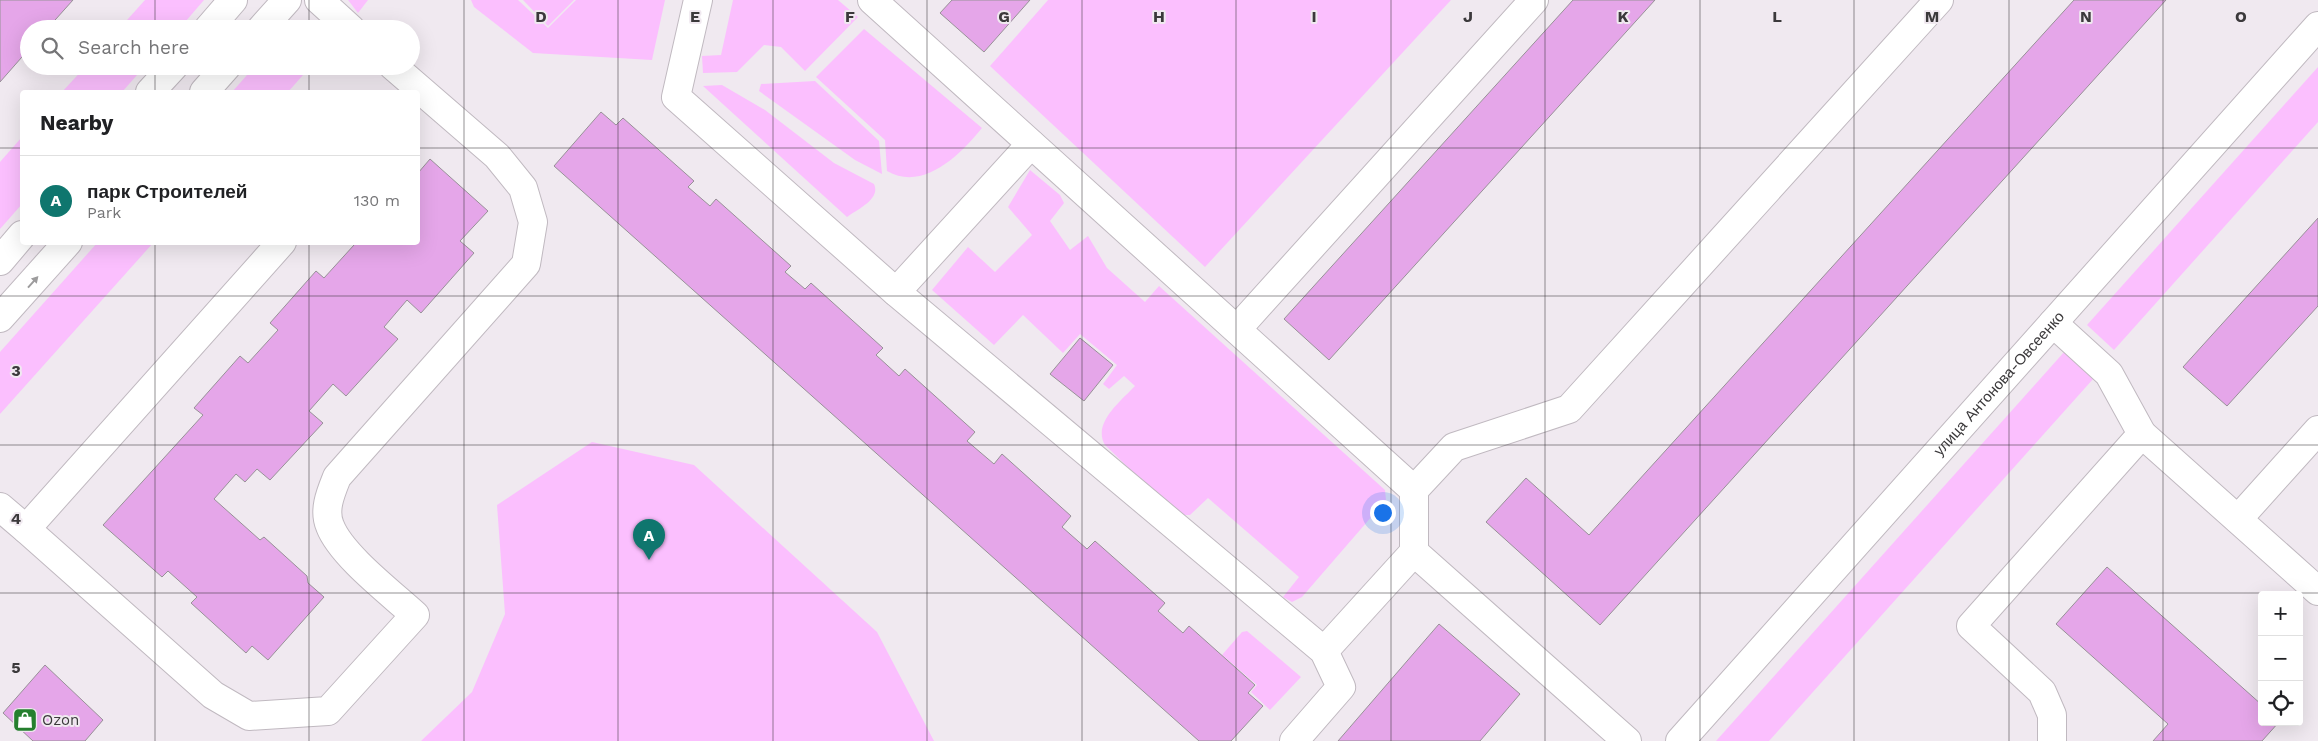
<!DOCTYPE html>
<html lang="en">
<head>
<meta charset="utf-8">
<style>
  :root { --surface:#fff; --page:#f6f6f6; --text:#202124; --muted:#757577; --line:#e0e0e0; --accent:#0f766e }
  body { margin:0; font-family:"Work Sans",sans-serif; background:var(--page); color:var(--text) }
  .controls { position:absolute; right:15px; bottom:15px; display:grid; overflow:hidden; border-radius:5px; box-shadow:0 5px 20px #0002 }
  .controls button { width:45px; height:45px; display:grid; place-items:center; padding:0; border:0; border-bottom:1px solid var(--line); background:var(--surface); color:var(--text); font:25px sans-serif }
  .you { position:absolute; left:1382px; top:512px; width:18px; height:18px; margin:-12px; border:4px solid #fff; border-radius:50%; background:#1a73e8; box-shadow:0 0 0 8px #1a73e833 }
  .badge { display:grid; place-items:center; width:32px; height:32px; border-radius:50%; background:var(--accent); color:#fff; font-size:16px; font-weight:700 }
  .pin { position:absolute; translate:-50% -41px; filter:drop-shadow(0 1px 2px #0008) }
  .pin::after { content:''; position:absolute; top:26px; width:18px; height:15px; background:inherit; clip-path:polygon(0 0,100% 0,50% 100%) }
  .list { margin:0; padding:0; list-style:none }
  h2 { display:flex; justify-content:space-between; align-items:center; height:65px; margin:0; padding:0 20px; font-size:21px }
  h2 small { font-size:16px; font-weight:400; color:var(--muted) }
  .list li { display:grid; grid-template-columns:32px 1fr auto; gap:15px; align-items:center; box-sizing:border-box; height:90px; padding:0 20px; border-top:1px solid var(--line) }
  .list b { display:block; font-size:19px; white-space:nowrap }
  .list p { margin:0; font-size:16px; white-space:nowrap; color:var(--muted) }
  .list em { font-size:16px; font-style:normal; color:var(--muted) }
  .icon { flex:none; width:28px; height:28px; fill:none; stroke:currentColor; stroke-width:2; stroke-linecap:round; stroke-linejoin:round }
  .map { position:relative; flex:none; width:2318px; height:741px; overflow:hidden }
  .search { position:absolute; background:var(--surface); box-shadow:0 5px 20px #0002; left:20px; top:20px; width:400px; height:55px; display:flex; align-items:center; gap:12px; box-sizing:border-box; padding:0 18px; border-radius:28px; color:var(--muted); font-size:19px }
  .panel { position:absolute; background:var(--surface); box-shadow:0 5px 20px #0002; left:20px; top:90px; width:400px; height:155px; border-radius:5px }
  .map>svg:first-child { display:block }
  .green { fill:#fbbffe }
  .building { fill:#e5a6e9; stroke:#989198 }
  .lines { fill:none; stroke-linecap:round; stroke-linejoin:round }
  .minor-casing { stroke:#c0b9c0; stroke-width:30 }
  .minor { stroke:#fff; stroke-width:28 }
  .oneway { fill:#9d9c9d }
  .grid { fill:none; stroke:#3b393b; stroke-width:1; stroke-opacity:0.55 }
  .labels { text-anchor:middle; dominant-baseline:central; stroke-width:4; stroke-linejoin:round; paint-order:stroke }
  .street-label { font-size:15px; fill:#3b393b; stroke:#f0e9f0 }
  .poi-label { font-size:15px; fill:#3b393b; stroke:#f0e9f0; text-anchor:start }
  .grid-label { font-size:16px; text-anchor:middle; font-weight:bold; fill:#3b393b; stroke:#f0e9f0; stroke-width:4; stroke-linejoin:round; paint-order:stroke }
</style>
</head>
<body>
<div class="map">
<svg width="2318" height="741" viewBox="0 0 2318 741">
  <rect width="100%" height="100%" fill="#f0e9f0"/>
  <g class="green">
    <path d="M145 0H204L179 29H119Z"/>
    <path d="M348 0H368L358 13Z"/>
    <path d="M471 0H518L548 28 576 0H665L652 60 533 53 474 7Z"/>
    <path d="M523 0H574L548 26Z"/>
    <path d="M733 0H838L858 17 805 71 781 47 764 45 737 72 703 73 702 56 721 55Z"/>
    <path d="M1048 0H1451L1205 267 990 66Z"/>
    <path d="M864 29 982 128C960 155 923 192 887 171L885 140 816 77Z"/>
    <path d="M86 66H145L122 92H62Z"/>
    <path d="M255 66H311L288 92H232Z"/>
    <path d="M2318 67V122L2114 350 2087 325Z"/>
    <path d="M815 81 879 141 882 174 855 160 759 91 761 84Z"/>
    <path d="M722 85 765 110 834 163 874 184C881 199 858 209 847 217L703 86Z"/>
    <path d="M22 137V204L0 229V162Z"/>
    <path d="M1030 170 1060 195 1064 203 1050 221 1070 250 1088 236 1107 268 1145 302 1159 286 1385 490 1386 500 1302 597 1292 602 1283 597 1299 577 1208 498 1190 515H1177L1105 445C1092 423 1121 401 1135 386L1124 376 1109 389 1103 384 1117 365 1080 334 1063 353 1023 315 994 345 932 290 968 247 995 272 1032 235 1008 207Z"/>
    <path d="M98 242 153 243 0 414V352Z"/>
    <path d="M2065 351 2094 378 1769 741H1716Z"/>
    <path d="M592 442 694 465 877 632 934 741H421L472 692 505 614 497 505Z"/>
    <path d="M1247 631 1301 677 1270 710 1251 692 1257 685 1222 655 1242 632Z"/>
  </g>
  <g class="building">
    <path d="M0 0H73L47 29H29V49L0 82Z"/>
    <path d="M952 0H1030L984 52 940 13Z"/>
    <path d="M1573 0H1655L1329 360 1284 319Z"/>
    <path d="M2074 0H2166L1600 625 1486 522 1526 478 1589 535Z"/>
    <path d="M601 112 616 125 623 118 694 181 688 187 710 206 716 199 791 266 785 272 805 289 811 283 883 348 876 355 899 376 905 369 975 432 967 441 994 464 1002 454 1071 516 1062 527 1087 549 1095 541 1165 603 1158 611 1183 633 1189 626 1255 685 1248 693 1263 706 1231 741H1199L554 166Z"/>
    <path d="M430 159 488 211 460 241 474 253 421 313 407 300 384 327 398 339 346 396 333 384 309 411 323 423 270 480 257 469 245 482 236 474 214 499 260 540 264 537 307 576 308 583 324 597 268 660 252 646 246 653 191 603 197 597 168 571 162 577 103 525 203 415 194 408 240 356 248 363 278 330 270 323 316 271 324 278 354 245 352 242H418V173Z"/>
    <path d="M2318 218V306L2227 406 2183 367Z"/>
    <path d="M1080 338 1113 365 1084 401 1050 374Z"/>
    <path d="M2107 567 2262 705V722H2279L2262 741H2153L2168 724 2056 624Z"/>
    <path d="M1439 624 1520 694 1480 741H1338Z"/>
    <path d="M45 665 103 720 85 741H33L3 713Z"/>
  </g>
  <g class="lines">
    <defs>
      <g id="minor">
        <path d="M319 0 351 29"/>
        <path d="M698 0 676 97 896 292 1324 651 1341 687 1294 741"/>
        <path d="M872 0 1414 490V552L1627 741"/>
        <path d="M208 29 233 0"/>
        <path d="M261 29 287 0"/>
        <path d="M150 92 174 66"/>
        <path d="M204 92 227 66"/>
        <path d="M0 261 22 235"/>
        <path d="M896 292 1031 144"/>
        <path d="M0 318 68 242"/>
        <path d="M2053 323 2109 374 2142 434 2318 591"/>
        <path d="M1237 329 1534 0"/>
        <path d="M1414 490 1454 447 1569 409 1939 0"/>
        <path d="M0 507 26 529 282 242"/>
        <path d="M2238 519 2318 430"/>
        <path d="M26 529 213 695 249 716 328 711 415 615C391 593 341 555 330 526 323 510 331 492 337 477L526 264 533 222 523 188 497 156 393 66"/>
        <path d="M1324 651 1414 552"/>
        <path id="s1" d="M1680 741 2318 26"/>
        <path d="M2052 741V715L2042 692 1971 626 2142 434"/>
      </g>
    </defs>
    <use href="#minor" class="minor-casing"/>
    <use href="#minor" class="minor"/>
  </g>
  <defs><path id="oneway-solid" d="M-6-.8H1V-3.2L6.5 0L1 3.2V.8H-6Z" transform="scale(1.25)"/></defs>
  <use class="oneway" href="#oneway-solid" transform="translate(33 282) rotate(-48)"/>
  <path class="grid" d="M155 0V29M309 0V29M464 0V741M618 0V741M773 0V741M927 0V741M1082 0V741M1236 0V741M1391 0V741M1545 0V741M1700 0V741M1854 0V741M2009 0V741M2163 0V741M155 66V92M309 66V92M0 148H22M418 148H2318M155 242V741M309 242V741M0 296H2318M0 445H2318M0 593H2318"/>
  <defs>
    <symbol id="shop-square" viewBox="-11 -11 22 22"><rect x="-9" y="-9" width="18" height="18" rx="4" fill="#257f2e" stroke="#f0e9f0"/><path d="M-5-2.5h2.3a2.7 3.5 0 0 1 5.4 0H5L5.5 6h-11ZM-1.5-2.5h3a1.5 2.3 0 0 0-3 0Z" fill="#fff"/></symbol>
  </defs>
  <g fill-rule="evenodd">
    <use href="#shop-square" x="11" y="706" width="28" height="28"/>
  </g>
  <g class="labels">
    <g class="street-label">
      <text stroke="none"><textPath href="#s1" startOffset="479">улица Антонова-Овсеенко</textPath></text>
    </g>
    <g class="poi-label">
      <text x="42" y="720">Ozon</text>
    </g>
  </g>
  <g class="grid-label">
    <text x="541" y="22">D</text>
    <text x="695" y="22">E</text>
    <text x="850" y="22">F</text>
    <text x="1004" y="22">G</text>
    <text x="1159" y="22">H</text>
    <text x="1314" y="22">I</text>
    <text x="1468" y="22">J</text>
    <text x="1623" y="22">K</text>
    <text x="1777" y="22">L</text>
    <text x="1932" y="22">M</text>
    <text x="2086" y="22">N</text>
    <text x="2241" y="22">O</text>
    <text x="16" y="376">3</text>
    <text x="16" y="524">4</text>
    <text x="16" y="673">5</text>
  </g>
</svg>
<div class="controls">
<button>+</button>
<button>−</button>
<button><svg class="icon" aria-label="locate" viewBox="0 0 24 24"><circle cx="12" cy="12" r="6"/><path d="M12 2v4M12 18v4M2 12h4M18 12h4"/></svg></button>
</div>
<div class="you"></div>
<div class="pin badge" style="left:649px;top:560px">A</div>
<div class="search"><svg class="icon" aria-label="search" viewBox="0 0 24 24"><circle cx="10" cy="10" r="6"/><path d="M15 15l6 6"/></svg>Search here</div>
<section class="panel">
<h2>Nearby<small></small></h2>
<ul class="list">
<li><span class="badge">A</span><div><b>парк Строителей</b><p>Park</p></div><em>130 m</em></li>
</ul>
</section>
</div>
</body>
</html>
